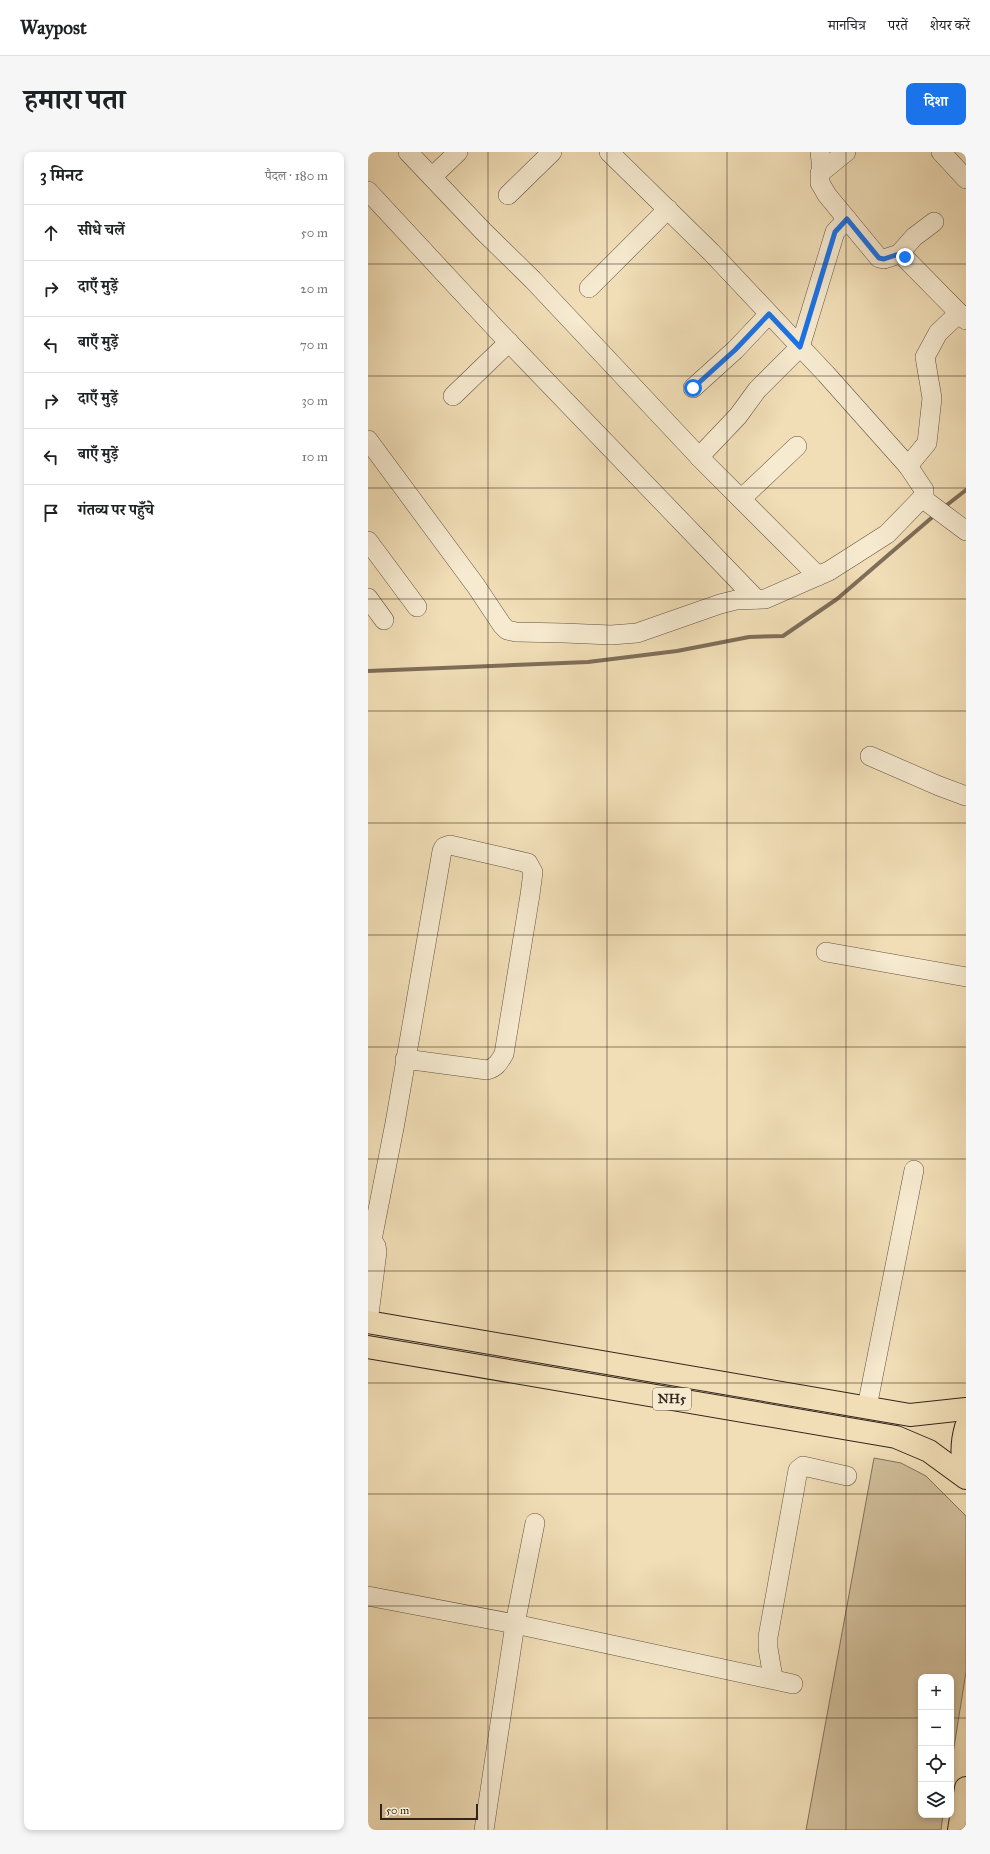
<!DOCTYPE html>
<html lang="hi">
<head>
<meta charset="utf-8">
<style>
  :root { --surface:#fff; --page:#f6f6f6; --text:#202124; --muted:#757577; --line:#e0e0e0; --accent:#1a73e8 }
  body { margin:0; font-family:"IM FELL Great Primer","Noto Serif Devanagari",serif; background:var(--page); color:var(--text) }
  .controls { position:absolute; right:12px; bottom:12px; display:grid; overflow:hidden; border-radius:8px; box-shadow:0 2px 6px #0003 }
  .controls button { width:36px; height:36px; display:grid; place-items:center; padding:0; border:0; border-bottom:1px solid var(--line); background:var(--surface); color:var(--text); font:20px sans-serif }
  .scale { position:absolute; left:12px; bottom:10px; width:98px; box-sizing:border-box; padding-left:4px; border:2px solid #34251b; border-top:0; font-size:11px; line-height:14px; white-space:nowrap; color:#34251b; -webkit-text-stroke:3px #f6ead0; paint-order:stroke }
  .stop { position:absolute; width:12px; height:12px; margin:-9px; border:3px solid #1a73e8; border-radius:50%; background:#fff }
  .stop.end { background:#1a73e8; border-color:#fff; box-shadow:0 1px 4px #0008 }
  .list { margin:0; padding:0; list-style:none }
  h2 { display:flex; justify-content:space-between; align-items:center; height:52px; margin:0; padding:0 16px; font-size:17px }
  h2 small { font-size:13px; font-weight:400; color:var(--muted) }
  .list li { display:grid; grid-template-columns:26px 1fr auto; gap:12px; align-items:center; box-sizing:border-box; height:56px; padding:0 16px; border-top:1px solid var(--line) }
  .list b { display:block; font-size:15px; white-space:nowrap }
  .list em { font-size:13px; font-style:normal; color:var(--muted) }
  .icon { flex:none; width:22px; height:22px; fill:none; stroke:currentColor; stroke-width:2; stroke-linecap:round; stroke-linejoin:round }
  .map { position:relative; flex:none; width:598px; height:1678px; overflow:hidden; border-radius:8px }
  header { display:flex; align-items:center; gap:24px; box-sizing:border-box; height:56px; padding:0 20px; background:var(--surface); border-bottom:1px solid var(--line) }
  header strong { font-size:19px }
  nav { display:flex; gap:22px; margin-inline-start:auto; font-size:14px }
  .intro { display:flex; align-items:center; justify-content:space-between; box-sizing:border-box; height:96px; padding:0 24px }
  h1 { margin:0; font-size:28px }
  .button { padding:10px 18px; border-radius:8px; background:var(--accent); color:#fff; font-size:14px; font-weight:700 }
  main { display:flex; gap:24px; padding:0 24px }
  aside { flex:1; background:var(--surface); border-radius:8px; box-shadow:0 2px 6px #0003 }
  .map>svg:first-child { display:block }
  .green { fill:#d1bf9c; stroke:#82725c }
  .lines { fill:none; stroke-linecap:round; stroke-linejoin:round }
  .stream { stroke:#7f6e59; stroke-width:4 }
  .minor-casing { stroke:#635342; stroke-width:20 }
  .major-casing { stroke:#34251b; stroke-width:24 }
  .highway-casing { stroke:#34251b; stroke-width:24 }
  .minor { stroke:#f6ead0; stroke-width:19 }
  .major { stroke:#f1deb7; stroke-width:22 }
  .highway { stroke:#f1deb7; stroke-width:22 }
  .route { stroke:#1a73e8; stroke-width:5 }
  .grid { fill:none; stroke:#34251b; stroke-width:1; stroke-opacity:0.55 }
  .labels { text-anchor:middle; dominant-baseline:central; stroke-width:3; stroke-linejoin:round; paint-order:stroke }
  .shield { fill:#f6ead0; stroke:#6e6051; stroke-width:1 }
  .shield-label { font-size:13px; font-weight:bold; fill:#34251b }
</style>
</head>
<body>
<header>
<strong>Waypost</strong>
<nav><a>मानचित्र</a><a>परतें</a><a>शेयर करें</a></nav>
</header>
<div class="intro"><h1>हमारा पता</h1><a class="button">दिशा</a></div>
<main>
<aside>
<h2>3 मिनट<small>पैदल · 180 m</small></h2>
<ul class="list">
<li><svg class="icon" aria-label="ahead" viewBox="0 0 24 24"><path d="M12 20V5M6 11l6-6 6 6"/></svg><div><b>सीधे चलें</b></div><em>50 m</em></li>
<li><svg class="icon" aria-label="right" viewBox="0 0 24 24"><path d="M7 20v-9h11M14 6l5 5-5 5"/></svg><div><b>दाएँ मुड़ें</b></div><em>20 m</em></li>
<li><svg class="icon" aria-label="left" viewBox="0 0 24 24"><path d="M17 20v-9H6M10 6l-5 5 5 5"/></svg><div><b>बाएँ मुड़ें</b></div><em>70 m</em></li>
<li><svg class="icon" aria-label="right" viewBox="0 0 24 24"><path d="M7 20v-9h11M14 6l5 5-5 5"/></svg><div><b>दाएँ मुड़ें</b></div><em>30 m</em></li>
<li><svg class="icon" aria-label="left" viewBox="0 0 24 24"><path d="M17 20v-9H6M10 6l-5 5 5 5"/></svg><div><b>बाएँ मुड़ें</b></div><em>10 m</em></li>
<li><svg class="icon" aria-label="arrive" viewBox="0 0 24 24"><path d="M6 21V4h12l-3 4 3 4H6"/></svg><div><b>गंतव्य पर पहुँचे</b></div></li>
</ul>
</aside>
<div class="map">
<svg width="598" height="1678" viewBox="0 0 598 1678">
  <rect width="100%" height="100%" fill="#f1deb7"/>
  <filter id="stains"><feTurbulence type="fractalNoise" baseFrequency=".005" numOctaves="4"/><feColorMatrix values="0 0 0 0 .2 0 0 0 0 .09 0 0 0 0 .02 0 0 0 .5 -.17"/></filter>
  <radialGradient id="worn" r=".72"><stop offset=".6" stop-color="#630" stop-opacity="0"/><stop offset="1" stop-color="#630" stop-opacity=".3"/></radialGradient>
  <path class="green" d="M506 1306 533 1311 558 1324 598 1364V1520L583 1614V1525H553V1663H575L573 1678H438Z"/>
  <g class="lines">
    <g class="stream">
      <path d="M575 356 598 338"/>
      <path d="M0 519 220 510 309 499 381 485 415 484 469 447 568 362"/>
    </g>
    <defs>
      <g id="minor">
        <path d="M40 0 115 79 165 128 335 309 450 424"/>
        <path d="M452 0 454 18"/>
        <path d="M478 0 452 21V31L459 43 511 106 516 107 531 102 534 103 598 168"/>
        <path d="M573 0 598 27"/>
        <path d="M64 25 90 0"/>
        <path d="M0 39 129 178 388 447"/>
        <path d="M140 43 184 0"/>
        <path d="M531 102 546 85 566 70"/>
        <path d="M221 136 300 57"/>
        <path d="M325 236 367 198 401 162"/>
        <path d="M85 244 141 190"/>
        <path d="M0 288 108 434 134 473 139 478 148 480 196 481 243 483 269 481 352 452 368 448 397 447 461 419 519 382 556 344V338L540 314 458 222 343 100 241 0"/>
        <path d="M331 305 370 264 389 238 432 195 467 80 479 67"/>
        <path d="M540 314 559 291 564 246 557 205 570 181 591 161"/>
        <path d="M554 346 598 379"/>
        <path d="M373 347 429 294"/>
        <path d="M0 389 49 455"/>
        <path d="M0 446 16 468"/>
        <path d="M502 604 571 634 598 644"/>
        <path d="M458 800 598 825"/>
        <path d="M0 1170 9 1100 8 1094 4 1088 27 971 74 699 76 695 82 693 160 711 165 720 162 743 136 902C131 910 129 915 119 918L37 907"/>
        <path d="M499 1255 546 1018"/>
        <path d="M0 1444 147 1472 425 1532"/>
        <path d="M405 1526 400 1496V1485L430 1318 435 1314 479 1324"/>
        <path d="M116 1678 147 1472 167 1371"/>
      </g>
      <path id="major" d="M591 1678 598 1636"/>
      <g id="highway">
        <path d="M0 1170 542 1263 598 1257"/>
        <path d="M0 1195 528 1285 561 1299 598 1326"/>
        <path d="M598 1275C593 1292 593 1306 598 1323"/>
      </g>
    </defs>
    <use href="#minor" class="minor-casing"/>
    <use href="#major" class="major-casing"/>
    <use href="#highway" class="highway-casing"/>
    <use href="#minor" class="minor"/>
    <use href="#major" class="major"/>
    <use href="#highway" class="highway"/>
  </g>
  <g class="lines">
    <path class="route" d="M325 236 367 198 401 162 432 195 467 80 479 67 511 106 516 107 531 102 537 105"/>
  </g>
  <path class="grid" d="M120 0V1678M239 0V1678M359 0V1678M478 0V1678M0 112H598M0 224H598M0 336H598M0 447H598M0 559H598M0 671H598M0 783H598M0 895H598M0 1007H598M0 1119H598M0 1231H598M0 1342H598M0 1454H598M0 1566H553M583 1566H598"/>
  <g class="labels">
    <rect class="shield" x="285" y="1236" width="38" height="22" rx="3"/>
    <g class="shield-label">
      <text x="304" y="1247">NH5</text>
    </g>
  </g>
  <rect width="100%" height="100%" filter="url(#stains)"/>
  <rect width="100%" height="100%" fill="url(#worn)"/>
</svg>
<div class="controls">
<button>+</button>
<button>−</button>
<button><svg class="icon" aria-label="locate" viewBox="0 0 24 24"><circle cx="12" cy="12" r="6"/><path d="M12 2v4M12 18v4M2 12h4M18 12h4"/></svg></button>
<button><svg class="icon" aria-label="layers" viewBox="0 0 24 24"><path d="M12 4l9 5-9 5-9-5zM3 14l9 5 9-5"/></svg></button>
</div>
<div class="scale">50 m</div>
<div class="stop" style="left:325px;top:236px"></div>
<div class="stop end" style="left:537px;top:105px"></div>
</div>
</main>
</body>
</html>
